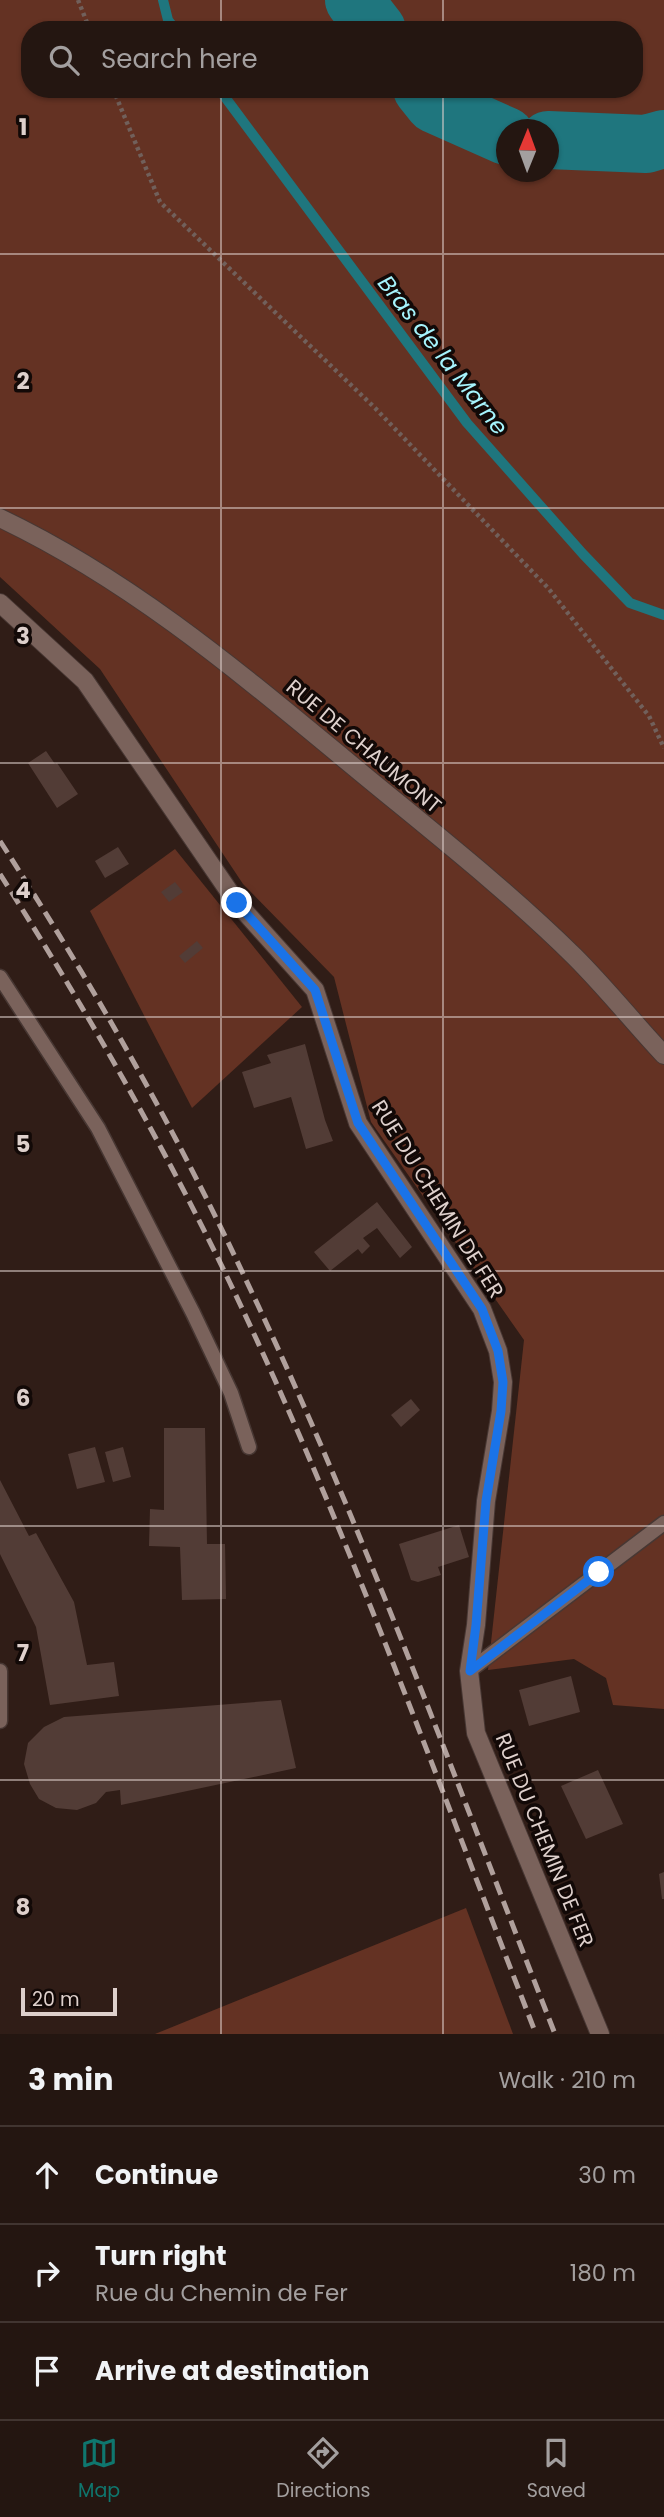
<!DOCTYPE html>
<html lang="en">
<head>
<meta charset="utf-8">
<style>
  :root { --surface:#241611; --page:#2c1f1a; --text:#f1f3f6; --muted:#a39f9f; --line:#413531; --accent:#0f766e }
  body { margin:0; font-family:Poppins,sans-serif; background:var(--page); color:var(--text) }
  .compass { position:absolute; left:496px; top:119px; width:63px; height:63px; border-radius:50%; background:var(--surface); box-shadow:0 2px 5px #0004; rotate:1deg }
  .scale { position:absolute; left:21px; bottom:18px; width:96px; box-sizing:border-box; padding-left:7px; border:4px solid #ded0cc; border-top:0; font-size:19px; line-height:24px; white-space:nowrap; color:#ded0cc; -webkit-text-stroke:5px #120907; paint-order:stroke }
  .stop { position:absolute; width:21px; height:21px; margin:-16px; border:5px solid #1a73e8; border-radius:50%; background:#fff }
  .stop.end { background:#1a73e8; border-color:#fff; box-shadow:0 2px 7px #0008 }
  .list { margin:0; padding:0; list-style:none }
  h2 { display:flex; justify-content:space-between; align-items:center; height:91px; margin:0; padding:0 28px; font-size:30px }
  h2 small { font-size:23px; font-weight:400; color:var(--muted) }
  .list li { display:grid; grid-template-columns:46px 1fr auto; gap:21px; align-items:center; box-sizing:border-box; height:98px; padding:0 28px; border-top:2px solid var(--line) }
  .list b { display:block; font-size:26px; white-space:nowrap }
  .list p { margin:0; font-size:23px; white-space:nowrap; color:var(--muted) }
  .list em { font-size:23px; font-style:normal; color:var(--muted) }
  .icon { flex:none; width:38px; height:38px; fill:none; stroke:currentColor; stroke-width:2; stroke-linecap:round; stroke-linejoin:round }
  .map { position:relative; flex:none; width:664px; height:2034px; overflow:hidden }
  .search { position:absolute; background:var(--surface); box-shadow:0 2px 5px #0004; left:21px; right:21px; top:21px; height:77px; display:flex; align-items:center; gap:18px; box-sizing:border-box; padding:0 24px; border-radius:28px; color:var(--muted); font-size:26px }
  .sheet { height:385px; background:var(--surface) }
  nav { display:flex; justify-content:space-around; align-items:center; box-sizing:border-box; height:98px; border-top:2px solid var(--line); background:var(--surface); font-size:19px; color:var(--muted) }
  nav a { display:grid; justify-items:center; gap:4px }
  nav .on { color:var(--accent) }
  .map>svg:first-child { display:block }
  .green { fill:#643223; fill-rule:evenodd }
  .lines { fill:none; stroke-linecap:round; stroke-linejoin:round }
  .stream { stroke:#1f767e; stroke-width:10 }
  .river { stroke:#1f767e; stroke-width:58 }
  .building { fill:#523c36 }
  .lane-casing { stroke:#473733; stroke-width:17 }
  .street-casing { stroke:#473733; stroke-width:20 }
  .path { stroke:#71605b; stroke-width:4.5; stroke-dasharray:3.5 3.5; stroke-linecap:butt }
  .lane { stroke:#7a625b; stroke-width:14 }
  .street { stroke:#7a625b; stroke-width:18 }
  .rail { stroke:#b0a09c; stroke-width:5; stroke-dasharray:14 7; stroke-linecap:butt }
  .route { stroke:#1a73e8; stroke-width:9 }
  .grid { fill:none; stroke:#ded0cc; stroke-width:2; stroke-opacity:0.55 }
  .labels { text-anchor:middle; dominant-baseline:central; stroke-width:7; stroke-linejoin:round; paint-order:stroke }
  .street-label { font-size:21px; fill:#ded0cc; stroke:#120907 }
  .water-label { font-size:23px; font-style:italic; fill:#a6f4fd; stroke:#120907 }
  .grid-label { font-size:23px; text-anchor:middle; font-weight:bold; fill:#ded0cc; stroke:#120907; stroke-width:7; stroke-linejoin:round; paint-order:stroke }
</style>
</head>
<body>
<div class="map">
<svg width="664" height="2034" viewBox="0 0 664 2034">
  <rect width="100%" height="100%" fill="#301d17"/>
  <g class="green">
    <path d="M0 0H664V1709L613 1705 606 1678 574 1659 488 1670 524 1340 371 1122 334 977 243 884 100 669 0 577ZM30 30H634V89H30ZM506 130H548V172H506Z"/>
    <path d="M175 849 302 1007 192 1108 90 911Z"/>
    <path d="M466 1908 513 2034H155Z"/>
  </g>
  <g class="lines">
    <g class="stream">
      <path d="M163 0 168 20 176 30"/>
      <path d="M219 89 467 423 583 554 630 603 664 615"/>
    </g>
    <g class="river">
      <path d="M354 0 377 30"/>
      <path d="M422 89 434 104 506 136"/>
      <path d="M548 140 646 144 664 139"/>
    </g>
  </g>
  <g class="building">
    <path d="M46 751 55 764 57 763 78 794 57 808 28 763Z"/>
    <path d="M118 847 129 864 105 878 95 861Z"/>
    <path d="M175 882 183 892 169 902 161 892Z"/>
    <path d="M197 941 203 948 185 963 179 956Z"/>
    <path d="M305 1044 325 1120 333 1141 306 1149 291 1097 254 1108 242 1072 271 1063 267 1055Z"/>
    <path d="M377 1202 412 1247 400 1258 377 1228 363 1238 370 1246 362 1254 358 1249 330 1271 314 1252Z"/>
    <path d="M411 1399 420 1410 401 1427 391 1415Z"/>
    <path d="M164 1428H205L207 1544H225L226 1599 182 1600 180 1547 149 1546 150 1509 164 1510Z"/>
    <path d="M95 1447 105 1482 77 1489 68 1454Z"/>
    <path d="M123 1447 131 1477 113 1482 105 1452Z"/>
    <path d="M0 1480 29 1536 36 1533 74 1602 87 1665 114 1662 119 1696 50 1705 36 1627 0 1554Z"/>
    <path d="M459 1525 469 1557 438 1567 441 1575 418 1582 411 1580 399 1544Z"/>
    <path d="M571 1676 580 1712 529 1726 519 1690Z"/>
    <path d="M281 1700 296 1768 121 1805 120 1790 106 1792 96 1803 77 1810 56 1808 39 1799 30 1784 24 1764 28 1743 44 1727 64 1717Z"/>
    <path d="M598 1770 623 1824 586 1839 561 1786Z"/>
    <path d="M664 1872V1899H662L659 1874Z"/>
  </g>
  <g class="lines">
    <defs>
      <g id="lane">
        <path d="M0 977 98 1128 193 1313 231 1393 249 1447"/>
        <path d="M0 1671V1721"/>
        <path d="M469 1671 664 1523"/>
      </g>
      <g id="street">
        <path d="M0 518C128 579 233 667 342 757 420 822 502 885 575 957 606 988 634 1023 664 1055"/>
        <path d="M0 603 85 681 237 903 315 990 358 1123 482 1309 498 1351 503 1382 501 1411 486 1501 476 1625 469 1671 476 1733 600 2034"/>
      </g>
    </defs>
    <use href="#lane" class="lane-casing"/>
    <use href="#street" class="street-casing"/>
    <g class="path">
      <path d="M78 0 90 30"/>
      <path d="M113 89 160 202 375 408 548 588 649 716 664 748"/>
    </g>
    <use href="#lane" class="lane"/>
    <use href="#street" class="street"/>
    <g class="rail">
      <path d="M0 841C91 982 175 1128 246 1280 363 1525 456 1782 555 2034"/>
      <path d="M0 874C84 1006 162 1142 230 1283 347 1527 438 1783 536 2034"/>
    </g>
  </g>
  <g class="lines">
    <path class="route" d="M237 903 315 990 358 1123 482 1309 498 1351 503 1382 501 1411 486 1501 476 1625 470 1671 599 1572"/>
  </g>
  <path class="grid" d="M221 0V30M443 0V30M221 89V2034M443 89V2034M0 254H664M0 508H664M0 763H664M0 1017H664M0 1271H664M0 1526H664M0 1780H664"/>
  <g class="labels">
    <g class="street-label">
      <text transform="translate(364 746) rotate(40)">RUE DE CHAUMONT</text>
      <text transform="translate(438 1199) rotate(58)">RUE DU CHEMIN DE FER</text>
      <text transform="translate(545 1840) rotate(68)">RUE DU CHEMIN DE FER</text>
    </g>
    <g class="water-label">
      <text transform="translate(443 355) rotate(52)">Bras de la Marne</text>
    </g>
  </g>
  <g class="grid-label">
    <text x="23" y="135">1</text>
    <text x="23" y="389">2</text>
    <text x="23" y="644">3</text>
    <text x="23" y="898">4</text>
    <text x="23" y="1152">5</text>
    <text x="23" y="1406">6</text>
    <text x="23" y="1661">7</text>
    <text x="23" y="1915">8</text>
  </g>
</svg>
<svg class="compass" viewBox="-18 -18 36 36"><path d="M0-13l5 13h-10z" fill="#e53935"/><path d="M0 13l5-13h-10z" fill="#a39f9f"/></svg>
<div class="scale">20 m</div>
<div class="stop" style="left:599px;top:1572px"></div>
<div class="stop end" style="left:237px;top:903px"></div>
<div class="search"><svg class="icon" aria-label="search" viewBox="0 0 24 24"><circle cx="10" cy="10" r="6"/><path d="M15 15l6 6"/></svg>Search here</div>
</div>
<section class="sheet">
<h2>3 min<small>Walk · 210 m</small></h2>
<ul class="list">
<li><svg class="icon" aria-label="ahead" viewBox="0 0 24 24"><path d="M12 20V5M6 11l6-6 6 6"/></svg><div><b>Continue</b></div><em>30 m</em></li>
<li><svg class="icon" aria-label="right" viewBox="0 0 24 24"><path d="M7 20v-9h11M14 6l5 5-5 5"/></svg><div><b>Turn right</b><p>Rue du Chemin de Fer</p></div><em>180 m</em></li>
<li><svg class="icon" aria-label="arrive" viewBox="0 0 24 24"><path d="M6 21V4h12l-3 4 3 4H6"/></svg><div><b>Arrive at destination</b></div></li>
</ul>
</section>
<nav>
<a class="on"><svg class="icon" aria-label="map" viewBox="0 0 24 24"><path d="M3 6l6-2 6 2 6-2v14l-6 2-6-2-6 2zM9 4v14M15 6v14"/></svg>Map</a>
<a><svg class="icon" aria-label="directions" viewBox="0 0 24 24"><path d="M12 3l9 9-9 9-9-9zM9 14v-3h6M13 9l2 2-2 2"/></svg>Directions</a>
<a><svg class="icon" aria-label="saved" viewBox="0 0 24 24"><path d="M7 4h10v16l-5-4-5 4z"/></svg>Saved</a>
</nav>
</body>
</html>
